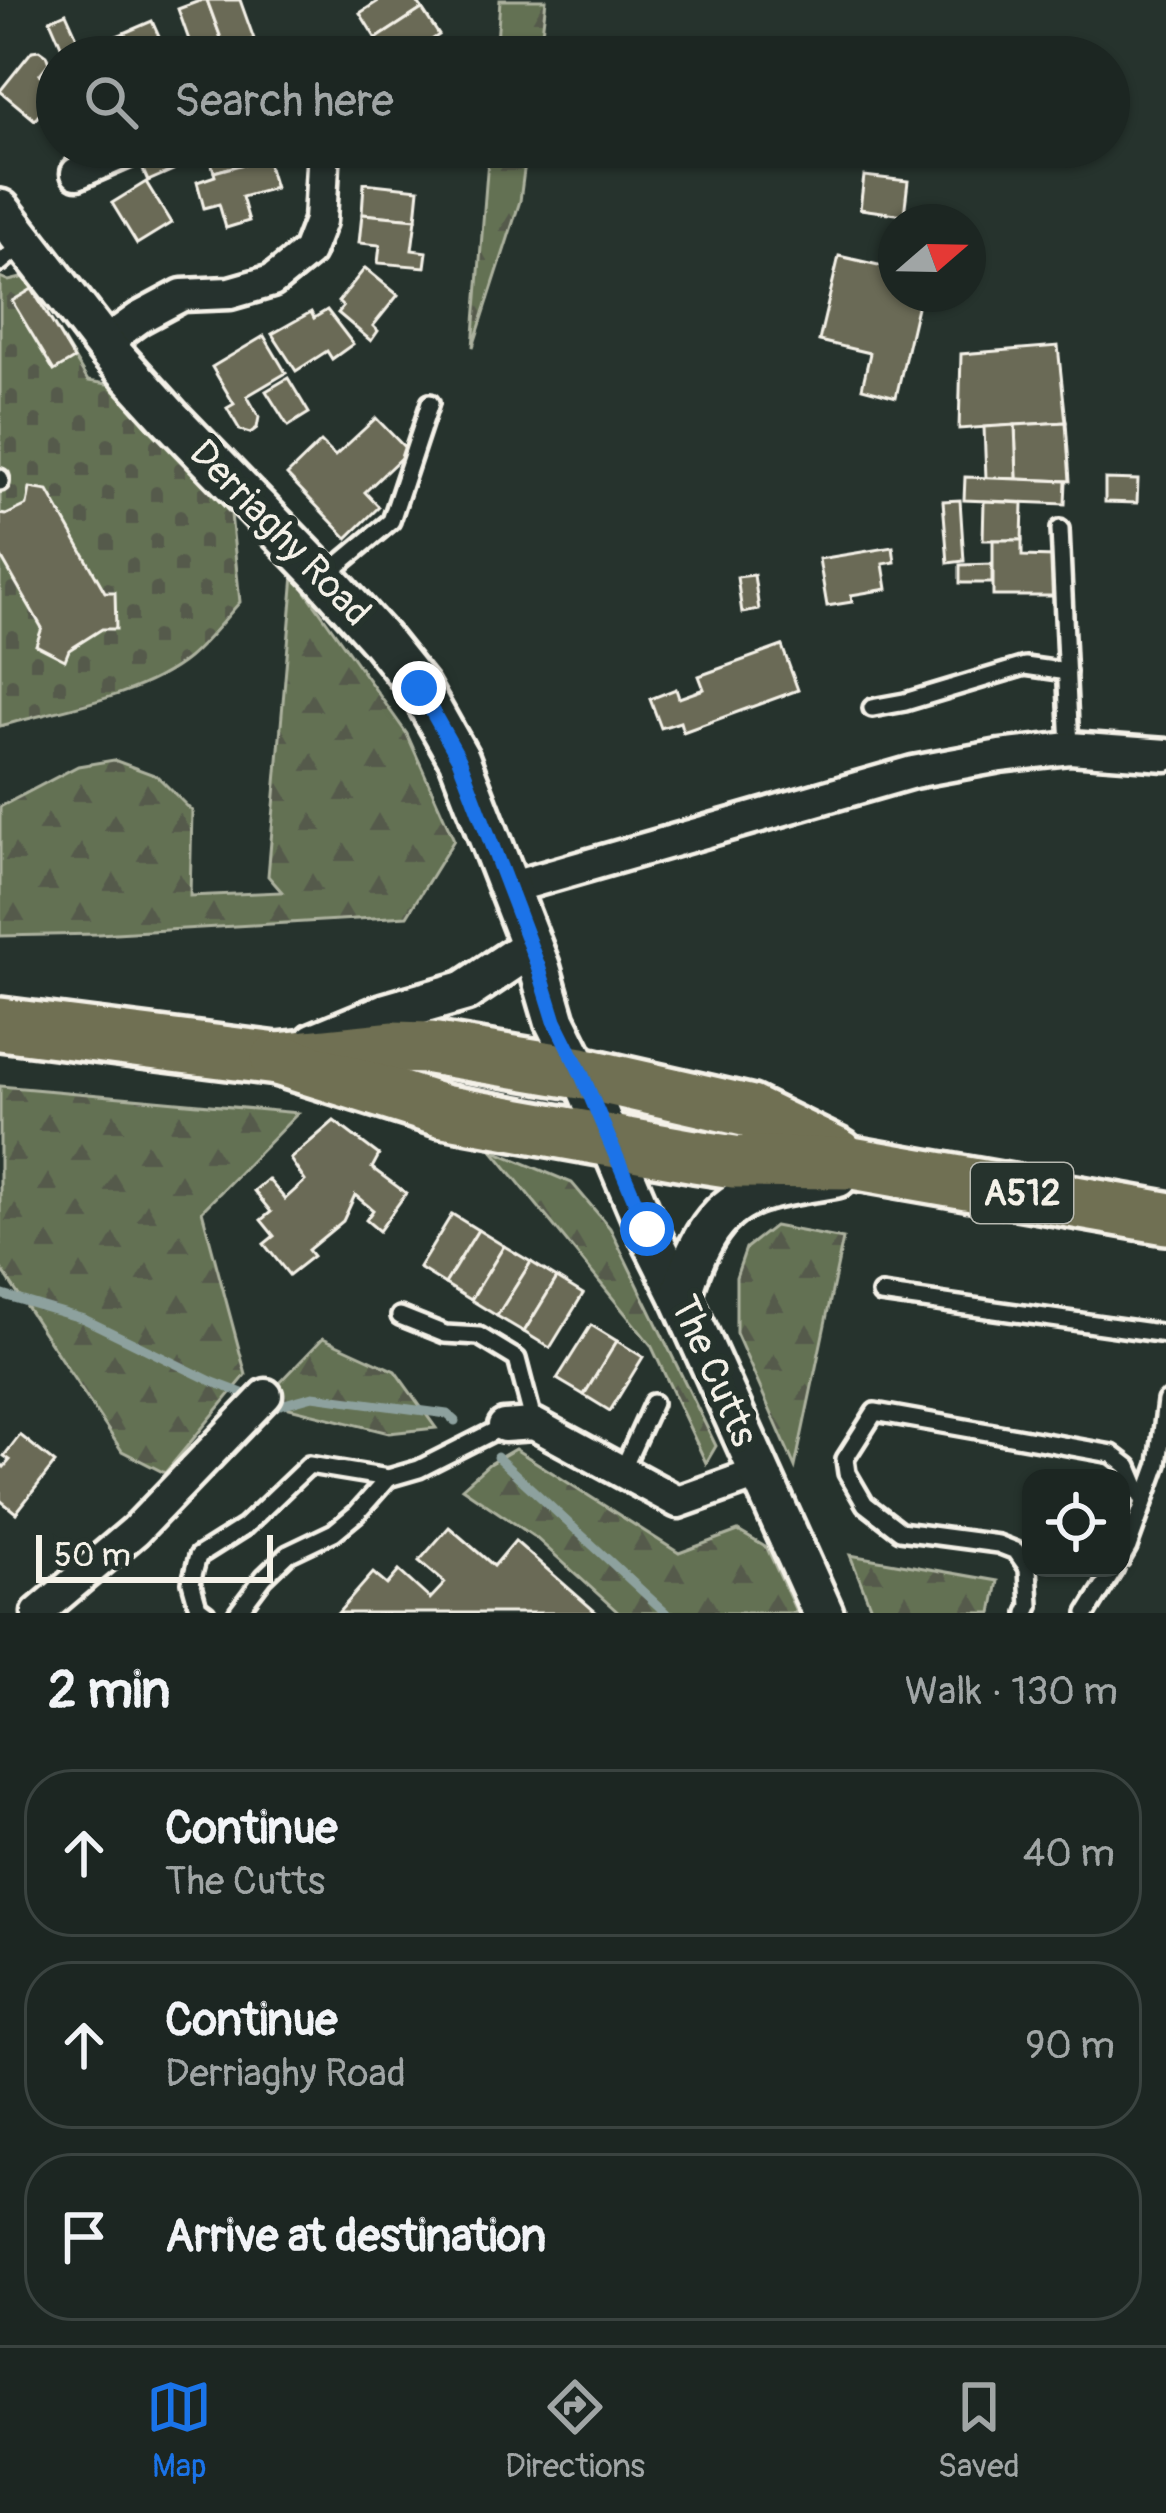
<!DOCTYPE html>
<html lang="en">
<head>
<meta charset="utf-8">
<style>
  :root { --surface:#1c2622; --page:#252e2a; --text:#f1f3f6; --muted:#a0a5a5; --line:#3a4340; --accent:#1a73e8 }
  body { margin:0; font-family:Pangolin,sans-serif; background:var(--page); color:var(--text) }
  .controls { position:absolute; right:36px; bottom:36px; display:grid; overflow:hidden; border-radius:24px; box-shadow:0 3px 9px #0004 }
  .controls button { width:108px; height:108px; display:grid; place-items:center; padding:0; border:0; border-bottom:3px solid var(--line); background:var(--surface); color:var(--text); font:60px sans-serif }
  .compass { position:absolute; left:878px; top:204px; width:108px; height:108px; border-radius:50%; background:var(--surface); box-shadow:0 3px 9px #0004; rotate:70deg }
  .scale { position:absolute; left:36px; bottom:30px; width:237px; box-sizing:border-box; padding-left:12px; border:6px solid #f4f1e8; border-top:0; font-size:33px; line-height:42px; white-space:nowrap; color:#f4f1e8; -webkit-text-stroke:9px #26332d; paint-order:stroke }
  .stop { position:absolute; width:36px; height:36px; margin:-27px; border:9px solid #1a73e8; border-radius:50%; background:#fff }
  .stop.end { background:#1a73e8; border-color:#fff; box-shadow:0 3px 12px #0008 }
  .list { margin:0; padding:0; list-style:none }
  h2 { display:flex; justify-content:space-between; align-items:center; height:156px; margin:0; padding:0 48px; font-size:51px }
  h2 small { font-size:39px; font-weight:400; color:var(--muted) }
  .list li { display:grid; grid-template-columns:78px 1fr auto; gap:36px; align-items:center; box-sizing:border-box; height:168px; margin:0 24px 24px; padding:0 24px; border:3px solid var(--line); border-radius:48px }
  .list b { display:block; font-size:45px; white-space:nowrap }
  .list p { margin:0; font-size:39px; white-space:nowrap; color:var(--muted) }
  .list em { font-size:39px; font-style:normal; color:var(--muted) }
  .icon { flex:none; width:66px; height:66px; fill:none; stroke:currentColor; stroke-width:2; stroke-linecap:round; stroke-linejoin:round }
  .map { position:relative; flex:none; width:1166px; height:1613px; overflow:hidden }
  .search { position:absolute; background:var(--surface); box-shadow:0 3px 9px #0004; left:36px; right:36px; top:36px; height:132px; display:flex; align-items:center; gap:30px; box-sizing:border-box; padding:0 42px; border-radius:66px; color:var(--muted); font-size:45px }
  .sheet { height:732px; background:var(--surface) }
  nav { display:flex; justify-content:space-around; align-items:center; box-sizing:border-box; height:168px; border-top:3px solid var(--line); background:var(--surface); font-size:33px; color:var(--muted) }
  nav a { display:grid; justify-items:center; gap:6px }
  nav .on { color:var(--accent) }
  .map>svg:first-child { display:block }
  .forest { fill:url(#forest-firs); stroke:#acb19e; stroke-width:3 }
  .cemetery { fill:url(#cemetery-stones); stroke:#acb19e; stroke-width:3 }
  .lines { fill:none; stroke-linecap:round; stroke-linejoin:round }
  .stream { stroke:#8da19e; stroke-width:9 }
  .building { fill:#6b6b56; stroke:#f4f1e8; stroke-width:3 }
  .service-casing { stroke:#f4f1e8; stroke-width:24 }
  .minor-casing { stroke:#f4f1e8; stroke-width:39 }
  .tertiary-casing { stroke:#f4f1e8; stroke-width:48 }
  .trunk-casing { stroke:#f4f1e8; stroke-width:60 }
  .service { stroke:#26332d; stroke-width:15 }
  .minor { stroke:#26332d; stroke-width:30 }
  .tertiary { stroke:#26332d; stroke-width:39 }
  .trunk { stroke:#706f52; stroke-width:51 }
  .route { stroke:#1a73e8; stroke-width:15 }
  .labels { text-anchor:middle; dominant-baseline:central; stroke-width:12; stroke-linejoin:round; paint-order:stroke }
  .shield { fill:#26332d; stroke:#b6b8b0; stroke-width:3 }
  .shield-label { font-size:36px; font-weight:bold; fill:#f4f1e8 }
  .street-label { font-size:39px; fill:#f4f1e8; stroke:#26332d }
</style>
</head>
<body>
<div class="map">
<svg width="1166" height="1613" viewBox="0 0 1166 1613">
  <defs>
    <pattern id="forest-firs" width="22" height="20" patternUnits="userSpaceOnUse" patternTransform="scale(3)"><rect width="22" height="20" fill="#637153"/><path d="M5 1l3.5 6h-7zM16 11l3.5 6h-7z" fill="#555a4c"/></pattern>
    <pattern id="cemetery-stones" width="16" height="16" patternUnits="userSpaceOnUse" patternTransform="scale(3)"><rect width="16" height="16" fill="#637153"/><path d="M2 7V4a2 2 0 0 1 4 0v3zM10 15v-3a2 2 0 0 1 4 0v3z" fill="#555a4c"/></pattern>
  </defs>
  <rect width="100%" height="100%" fill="#26332d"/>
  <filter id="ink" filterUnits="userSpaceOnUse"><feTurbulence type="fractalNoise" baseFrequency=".00833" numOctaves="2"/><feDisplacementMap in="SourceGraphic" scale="24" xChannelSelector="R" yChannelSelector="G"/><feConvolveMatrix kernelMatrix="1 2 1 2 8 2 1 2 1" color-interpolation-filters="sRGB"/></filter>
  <g filter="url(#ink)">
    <g class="forest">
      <path d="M500 0H546L539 57H496Z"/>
      <path d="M489 147H527L520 201 473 347Z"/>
      <path d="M294 575 407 734 454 840 407 916 98 934 0 936V807L78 766 114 760 157 776 192 811 190 896 282 892 268 876Z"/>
      <path d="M0 1086 298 1113 202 1211 246 1375 165 1473 122 1451 0 1267Z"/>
      <path d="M492 1150 572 1183 610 1228 716 1446 706 1463 651 1345Z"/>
      <path d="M774 1226 843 1239 795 1467 736 1333V1277L746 1248Z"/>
      <path d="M323 1338 395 1371 436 1428 389 1433 289 1408 274 1389Z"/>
      <path d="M515 1449 679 1553 738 1531 767 1548 797 1613H619L536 1538 462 1488 489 1464Z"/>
      <path d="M850 1555 998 1581 992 1613H873Z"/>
    </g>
    <path class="cemetery" d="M0 277 9 281 25 277 88 381 113 385 231 514 240 602C223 621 207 642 188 658 139 698 60 709 0 726Z"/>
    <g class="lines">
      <g class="stream">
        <path d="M0 1294 84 1319 213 1382 277 1406 313 1396 447 1414 455 1421"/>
        <path d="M497 1457 666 1613"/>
      </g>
    </g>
    <g class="building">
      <path d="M202 0H207L225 49 203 57H195L178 9Z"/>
      <path d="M207 0H240L254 39 225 49Z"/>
      <path d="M380 0H416L422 9 376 39 360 13Z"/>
      <path d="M422 9 439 35 406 57H389L376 39Z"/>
      <path d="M66 13 79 42 63 50 50 20Z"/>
      <path d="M152 21 168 57H134L124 33Z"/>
      <path d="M124 33 134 57H88L85 49Z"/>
      <path d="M39 50 46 55 49 63 40 74 57 88V91L35 120 0 91 32 51Z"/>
      <path d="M207 147H263L266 158 214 172Z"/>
      <path d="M165 152 173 170 148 181 140 163Z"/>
      <path d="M266 158 275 188 242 197 249 221 226 228 219 204 204 208 197 182 215 176 214 172Z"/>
      <path d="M864 176 908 181 904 215 860 209Z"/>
      <path d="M146 182 171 223 137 244 112 203Z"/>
      <path d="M364 183 419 189 416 219 362 214Z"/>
      <path d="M362 214 416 219 412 250 427 252 425 267 378 263 380 245 359 243Z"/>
      <path d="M839 256 896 269V294H920L896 397 862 388 870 353 819 341Z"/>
      <path d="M365 268 398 295 373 326 378 331 371 341 338 313 343 307 338 302Z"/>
      <path d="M32 289 74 359 54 371 12 301Z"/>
      <path d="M327 310 353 344 332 359 327 351 296 371 272 334 311 312 314 318Z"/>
      <path d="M264 336 286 373 247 396 259 417 257 428 250 433 240 430 227 408 234 404 212 367Z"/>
      <path d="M1058 346 1066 422 959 429 961 354Z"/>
      <path d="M288 378 309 413 288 426 266 391Z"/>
      <path d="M376 418 408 451 365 492 379 507 347 538 287 475 321 442 335 456Z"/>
      <path d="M1066 422 1070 481 1017 479 1015 425Z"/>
      <path d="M1015 425 1017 479 986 478 984 427Z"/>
      <path d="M965 477 1066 481 1065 504 964 500Z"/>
      <path d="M1105 479 1138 480 1137 503 1105 502Z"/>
      <path d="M30 488 48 491 105 592H115L116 629H102L69 650 65 660 36 645 42 628 0 555V514L6 515 27 505Z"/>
      <path d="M960 500 964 561 948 563 943 501Z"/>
      <path d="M984 501 1023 503 1022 540H983Z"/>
      <path d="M993 540H1022V556L1055 557 1054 596H993Z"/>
      <path d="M893 547 895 562 883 564 887 589 851 595 852 602 827 606 819 559Z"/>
      <path d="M992 564V583H960V565Z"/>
      <path d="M754 575 759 610 742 613 737 577Z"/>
      <path d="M782 646 798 690 683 732 680 722 661 728 650 699 676 689 679 698 704 689 699 676Z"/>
      <path d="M334 1121 379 1155 372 1168 406 1193 379 1231 366 1220 373 1210 355 1195 343 1221 308 1250 313 1256 289 1275 264 1244 274 1236 261 1220 271 1212 254 1191 268 1179 285 1199 305 1181 290 1159Z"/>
      <path d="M452 1214 478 1230 445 1284 419 1268Z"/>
      <path d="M478 1230 504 1246 471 1300 445 1284Z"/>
      <path d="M504 1246 531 1262 497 1316 471 1300Z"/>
      <path d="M531 1262 557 1278 524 1332 497 1316Z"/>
      <path d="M557 1278 583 1294 550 1348 524 1332Z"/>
      <path d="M591 1325 617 1341 584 1395 557 1379Z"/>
      <path d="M617 1341 643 1357 610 1411 584 1395Z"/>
      <path d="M20 1435 55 1463 16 1513 0 1500V1463L4 1467 10 1460 4 1456Z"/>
      <path d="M449 1527 494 1566 515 1541 597 1613H338L373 1573 387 1585 399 1571 430 1599 445 1583 419 1561Z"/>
    </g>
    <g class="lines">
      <defs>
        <g id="service">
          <path d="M0 263 24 243"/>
          <path d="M0 478V482"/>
          <path d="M1060 529 1070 748"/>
          <path d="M324 577 391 521 430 403"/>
          <path d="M872 708 905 702 1025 666 1067 672"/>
          <path d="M881 1294 1166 1334"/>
          <path d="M400 1316 445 1334 479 1336 517 1359 534 1424"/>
          <path d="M622 1471 653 1403"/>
          <path d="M1121 1559 1128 1547 1158 1464 1166 1401"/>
          <path d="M206 1613 198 1607 191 1582 198 1556 244 1527 309 1465 388 1478 419 1469 504 1426"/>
          <path d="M237 1613 264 1577 288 1554 334 1532 357 1513 388 1478"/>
          <path d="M1027 1613 1030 1606 1028 1568 1016 1551 998 1544 900 1531 865 1504 847 1473 845 1459 875 1412 1112 1454 1129 1467 1143 1500"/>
          <path d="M1087 1613 1115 1568"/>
        </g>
        <g id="minor">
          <path d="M77 173 137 147"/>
          <path d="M103 344 139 318 182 295 230 293 272 281 308 252 320 221 324 147"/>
          <path d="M509 888 913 772 1000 756 1070 748 1166 755"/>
          <path d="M504 1426 534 1424 678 1502 760 1473"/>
          <path d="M38 1613 135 1531 266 1395"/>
        </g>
        <g id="tertiary">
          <path d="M0 210 110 352 169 417 324 577 379 638 419 688 459 759 539 966 555 1021 581 1073 647 1229 681 1297 823 1613"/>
          <path d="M315 1043 385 1014 465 991 531 947"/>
          <path d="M681 1297C693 1255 710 1210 754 1194 777 1185 812 1182 837 1177"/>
        </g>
        <g id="trunk">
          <path d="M0 1024 277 1059 393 1047 430 1048 581 1073 735 1108 748 1111 838 1155"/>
          <path d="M277 1059 443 1111 695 1156 734 1162 852 1163 1166 1218"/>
        </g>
      </defs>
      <use href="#service" class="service-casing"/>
      <use href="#minor" class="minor-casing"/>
      <use href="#tertiary" class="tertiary-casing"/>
      <use href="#trunk" class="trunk-casing"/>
      <use href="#service" class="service"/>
      <use href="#minor" class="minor"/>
      <use href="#tertiary" class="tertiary"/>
      <use href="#trunk" class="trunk"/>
    </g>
  </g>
  <g class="lines" filter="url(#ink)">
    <path class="route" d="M419 688 459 759 538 966 555 1021 581 1073 647 1229"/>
  </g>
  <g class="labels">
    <rect class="shield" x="971" y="1163" width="102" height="60" rx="9"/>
    <g class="shield-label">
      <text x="1022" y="1193">A512</text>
    </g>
    <g class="street-label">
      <text transform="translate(280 533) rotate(46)">Derriaghy Road</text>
      <text transform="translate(714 1371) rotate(66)">The Cutts</text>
    </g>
  </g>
</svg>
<div class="controls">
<button><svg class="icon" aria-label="locate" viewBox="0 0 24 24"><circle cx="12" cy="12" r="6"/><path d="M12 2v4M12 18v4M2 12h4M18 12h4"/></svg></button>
</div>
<svg class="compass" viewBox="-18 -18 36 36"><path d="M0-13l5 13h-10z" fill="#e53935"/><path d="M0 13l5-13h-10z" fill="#a0a5a5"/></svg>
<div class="scale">50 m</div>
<div class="stop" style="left:647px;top:1229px"></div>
<div class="stop end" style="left:419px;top:688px"></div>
<div class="search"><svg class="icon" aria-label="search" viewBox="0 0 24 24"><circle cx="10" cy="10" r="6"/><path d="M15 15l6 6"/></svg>Search here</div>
</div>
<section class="sheet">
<h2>2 min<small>Walk · 130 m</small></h2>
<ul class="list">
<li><svg class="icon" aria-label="ahead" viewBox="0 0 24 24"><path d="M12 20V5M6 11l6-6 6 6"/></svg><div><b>Continue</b><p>The Cutts</p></div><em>40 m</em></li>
<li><svg class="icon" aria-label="ahead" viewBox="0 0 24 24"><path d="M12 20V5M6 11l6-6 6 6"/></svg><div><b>Continue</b><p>Derriaghy Road</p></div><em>90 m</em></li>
<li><svg class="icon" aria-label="arrive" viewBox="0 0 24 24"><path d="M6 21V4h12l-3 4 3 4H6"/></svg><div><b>Arrive at destination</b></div></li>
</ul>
</section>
<nav>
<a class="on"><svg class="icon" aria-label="map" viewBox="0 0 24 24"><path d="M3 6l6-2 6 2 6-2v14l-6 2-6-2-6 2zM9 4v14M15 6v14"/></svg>Map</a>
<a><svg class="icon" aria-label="directions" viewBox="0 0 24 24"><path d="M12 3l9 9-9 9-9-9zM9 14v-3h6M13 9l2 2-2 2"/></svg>Directions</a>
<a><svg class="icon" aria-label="saved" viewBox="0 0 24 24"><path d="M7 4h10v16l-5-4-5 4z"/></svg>Saved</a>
</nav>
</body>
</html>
